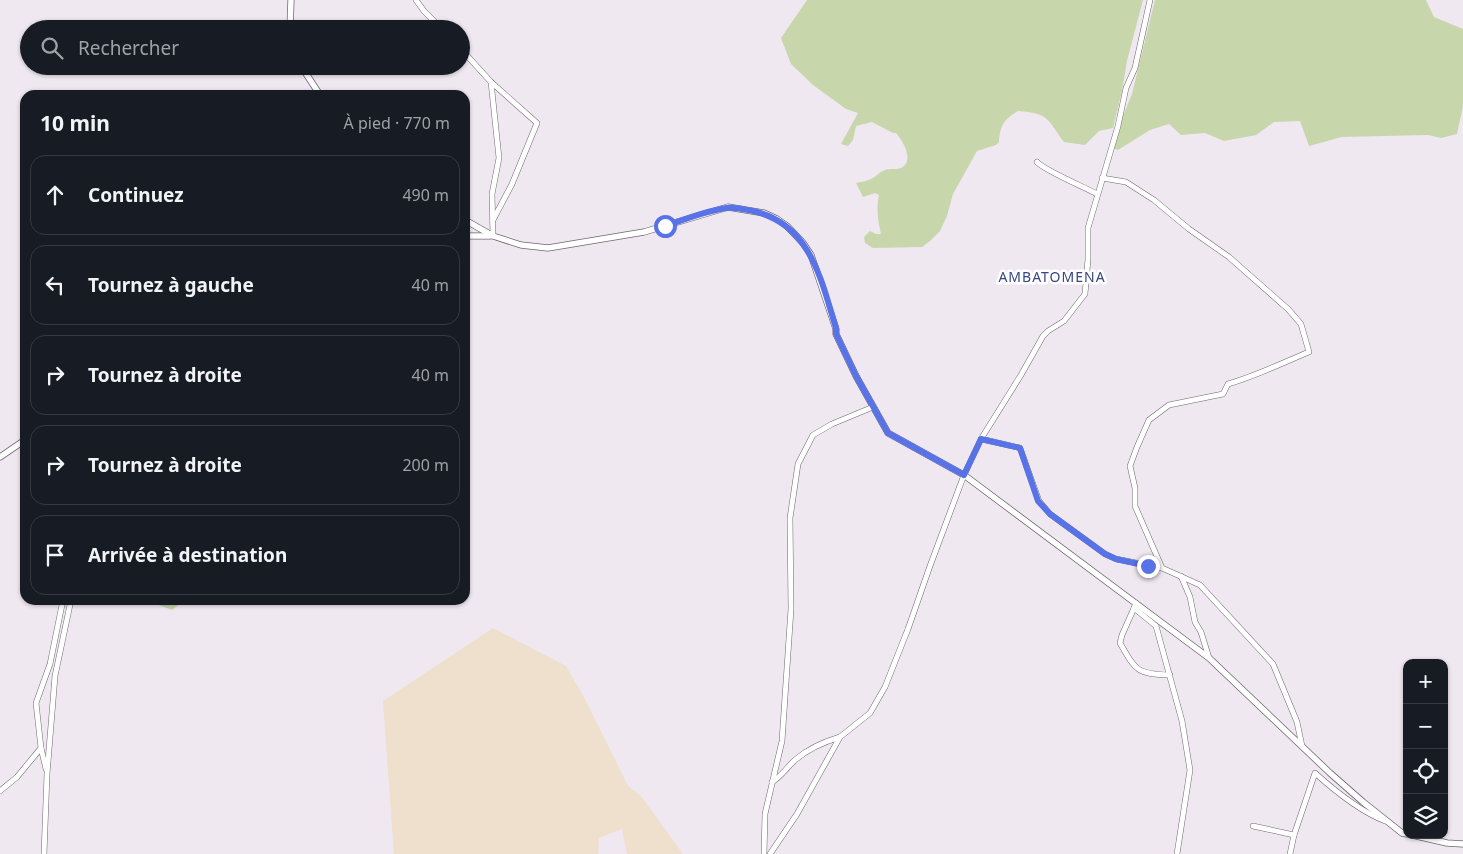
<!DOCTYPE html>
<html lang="fr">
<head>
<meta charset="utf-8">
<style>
  :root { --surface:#171b24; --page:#242831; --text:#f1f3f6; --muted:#9ea1a6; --line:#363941 }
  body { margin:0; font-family:"Noto Sans",sans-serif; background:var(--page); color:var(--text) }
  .controls { position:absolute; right:15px; bottom:15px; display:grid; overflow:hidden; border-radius:10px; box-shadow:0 1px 4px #0004 }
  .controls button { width:45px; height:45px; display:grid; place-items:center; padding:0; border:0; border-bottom:1px solid var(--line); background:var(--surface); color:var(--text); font:25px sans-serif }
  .stop { position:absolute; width:15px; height:15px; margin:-11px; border:4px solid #5872e8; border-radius:50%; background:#fff }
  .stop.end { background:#5872e8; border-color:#fff; box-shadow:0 1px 5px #0008 }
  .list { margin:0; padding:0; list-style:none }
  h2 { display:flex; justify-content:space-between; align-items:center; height:65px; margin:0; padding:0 20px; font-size:21px }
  h2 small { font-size:16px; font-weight:400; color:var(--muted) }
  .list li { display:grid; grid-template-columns:32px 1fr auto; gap:15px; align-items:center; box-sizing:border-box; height:80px; margin:0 10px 10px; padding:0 10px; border:1px solid var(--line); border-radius:15px }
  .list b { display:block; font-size:19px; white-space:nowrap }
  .list em { font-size:16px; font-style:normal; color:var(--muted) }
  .icon { flex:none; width:28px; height:28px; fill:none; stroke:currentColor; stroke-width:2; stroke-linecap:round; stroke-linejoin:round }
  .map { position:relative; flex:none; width:1463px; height:854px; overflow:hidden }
  .search { position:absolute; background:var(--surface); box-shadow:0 1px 4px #0004; left:20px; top:20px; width:450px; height:55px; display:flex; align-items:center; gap:12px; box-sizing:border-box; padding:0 18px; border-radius:28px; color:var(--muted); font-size:19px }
  .panel { position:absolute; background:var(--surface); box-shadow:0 1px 4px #0004; left:20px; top:90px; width:450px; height:515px; border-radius:15px }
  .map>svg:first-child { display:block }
  .industrial { fill:#efdfcd }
  .green { fill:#c8d6ac }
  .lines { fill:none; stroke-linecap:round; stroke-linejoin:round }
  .minor-casing { stroke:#6f676f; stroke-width:6 }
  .tertiary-casing { stroke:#6f676f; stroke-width:7 }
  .minor { stroke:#fff; stroke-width:5 }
  .tertiary { stroke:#fff; stroke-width:5.5 }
  .route { stroke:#5872e8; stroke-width:6 }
  .labels { text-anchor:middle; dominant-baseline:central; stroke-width:5; stroke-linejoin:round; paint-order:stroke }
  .neighbourhood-label { font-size:14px; letter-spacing:1px; fill:#384782; stroke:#fff }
</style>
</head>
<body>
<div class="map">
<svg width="1463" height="854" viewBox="0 0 1463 854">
  <rect width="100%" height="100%" fill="#f0e8f1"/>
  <path class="industrial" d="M493 628 566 666 586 701 628 786 641 796 683 854H627L622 829 599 838 598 854H394L383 701Z"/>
  <g class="green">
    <path d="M807 0H1143L1127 61 1122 91 1113 128 1099 131 1085 145 1064 142C1047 119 1049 113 1018 111 1004 119 1000 126 999 142L996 145 977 151 953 194 947 216 940 231 930 241 922 247 873 248 865 243 864 237 870 231 876 234H881C878 221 876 209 879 195L875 193 863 197 856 183C861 182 867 181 871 179 876 177 879 172 885 170 890 168 896 170 901 168 915 161 903 141 896 133H893L872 122 856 126 853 140 848 146 841 144 858 113 846 109 813 85 791 64 781 38Z"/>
    <path d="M1155 0H1426L1434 17 1463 29V106L1457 134 1441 138 1428 135 1342 137 1309 146 1300 121 1274 122 1256 135 1224 141 1205 133 1181 135 1169 124 1150 130 1118 150 1110 147 1132 94Z"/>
    <path d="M145 600H185L172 610Z"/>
  </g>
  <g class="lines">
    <defs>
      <g id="minor">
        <path d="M416 0 424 11 442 29"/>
        <path d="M461 49 491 82 537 123 512 184 493 220"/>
        <path d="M491 82 499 158 492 194 493 236"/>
        <path d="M1037 162C1042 169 1086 188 1097 194"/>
        <path d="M1102 178 1126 182 1154 200 1189 229 1229 257 1288 309 1301 324 1309 352C1282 363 1256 376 1228 384L1223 394 1169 405 1149 420 1137 447 1130 466 1135 488V506L1162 568"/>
        <path d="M981 439 1020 448 1039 501 1050 514 1105 554 1116 559 1162 568 1200 585 1273 664 1297 722 1302 746"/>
        <path d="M1181 576 1190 597 1195 622 1201 632 1209 658"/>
        <path d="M1136 603 1134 608 1156 626 1182 721 1190 770 1177 854"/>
        <path d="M1134 608 1122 635 1120 643C1136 671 1137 674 1170 675"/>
        <path d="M46 769 41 748 36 703 50 664 63 600"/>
        <path d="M772 782C782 776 787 767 795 760 808 749 823 742 840 737"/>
        <path d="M0 791 17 777 41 748"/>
        <path d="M1253 826 1294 835"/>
        <path d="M44 854 47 774 55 676 71 600"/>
        <path d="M764 854 765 814 782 741 791 609 790 518 798 464 813 435 832 424 873 407"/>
        <path d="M770 854 797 814 840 737 870 713 885 687 908 629 930 566 964 475 981 439 1021 375 1043 336 1048 331 1064 321 1085 294 1088 259V228L1118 126 1126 88 1135 68 1150 0"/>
        <path d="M1290 854 1294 835 1315 773C1335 791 1359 811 1385 821"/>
      </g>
      <g id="tertiary">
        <path d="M290 29 291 0"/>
        <path d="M301 66 320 95"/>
        <path d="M465 220 493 236 521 245 548 248 644 232 728 207 764 213 777 219 787 226 803 243 811 255 836 329V334L856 376 888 433 964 475 1209 658 1330 773 1363 802 1402 833 1407 834"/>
        <path d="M465 236H490"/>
        <path d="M0 457 25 440"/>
        <path d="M1412 835 1447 843 1463 844"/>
      </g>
    </defs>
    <use href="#minor" class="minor-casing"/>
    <use href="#tertiary" class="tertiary-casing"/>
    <use href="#minor" class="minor"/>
    <use href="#tertiary" class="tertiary"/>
  </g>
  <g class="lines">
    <path class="route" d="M665 226C683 220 708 210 727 208 736 207 745 210 753 211 811 224 821 280 836 328V334L856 376 888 433 964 475 981 439 1020 448 1038 501 1050 514 1105 554 1116 559 1148 566"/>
  </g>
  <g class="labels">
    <g class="neighbourhood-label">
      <text x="1052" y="276">AMBATOMENA</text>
    </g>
  </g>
</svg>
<div class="controls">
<button>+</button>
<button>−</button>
<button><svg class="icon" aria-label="locate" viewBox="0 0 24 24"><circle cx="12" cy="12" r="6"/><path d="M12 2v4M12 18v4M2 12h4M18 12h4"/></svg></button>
<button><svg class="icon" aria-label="layers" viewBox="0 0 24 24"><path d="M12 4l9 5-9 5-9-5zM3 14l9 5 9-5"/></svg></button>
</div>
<div class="stop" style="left:665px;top:226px"></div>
<div class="stop end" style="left:1148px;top:566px"></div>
<div class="search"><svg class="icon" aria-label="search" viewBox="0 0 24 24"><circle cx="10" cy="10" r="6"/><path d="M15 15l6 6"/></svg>Rechercher</div>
<section class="panel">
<h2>10 min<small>À pied · 770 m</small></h2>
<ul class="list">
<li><svg class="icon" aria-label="ahead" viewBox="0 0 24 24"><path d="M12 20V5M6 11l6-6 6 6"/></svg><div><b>Continuez</b></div><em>490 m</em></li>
<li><svg class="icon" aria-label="left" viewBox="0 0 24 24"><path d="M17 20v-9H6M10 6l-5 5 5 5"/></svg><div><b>Tournez à gauche</b></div><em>40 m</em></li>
<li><svg class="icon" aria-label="right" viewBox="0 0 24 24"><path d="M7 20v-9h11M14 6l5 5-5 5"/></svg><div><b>Tournez à droite</b></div><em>40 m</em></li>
<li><svg class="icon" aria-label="right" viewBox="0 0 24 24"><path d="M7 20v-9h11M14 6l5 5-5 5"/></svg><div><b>Tournez à droite</b></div><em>200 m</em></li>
<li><svg class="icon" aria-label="arrive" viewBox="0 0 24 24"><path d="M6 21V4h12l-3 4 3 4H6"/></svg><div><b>Arrivée à destination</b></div></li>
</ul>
</section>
</div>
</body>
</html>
